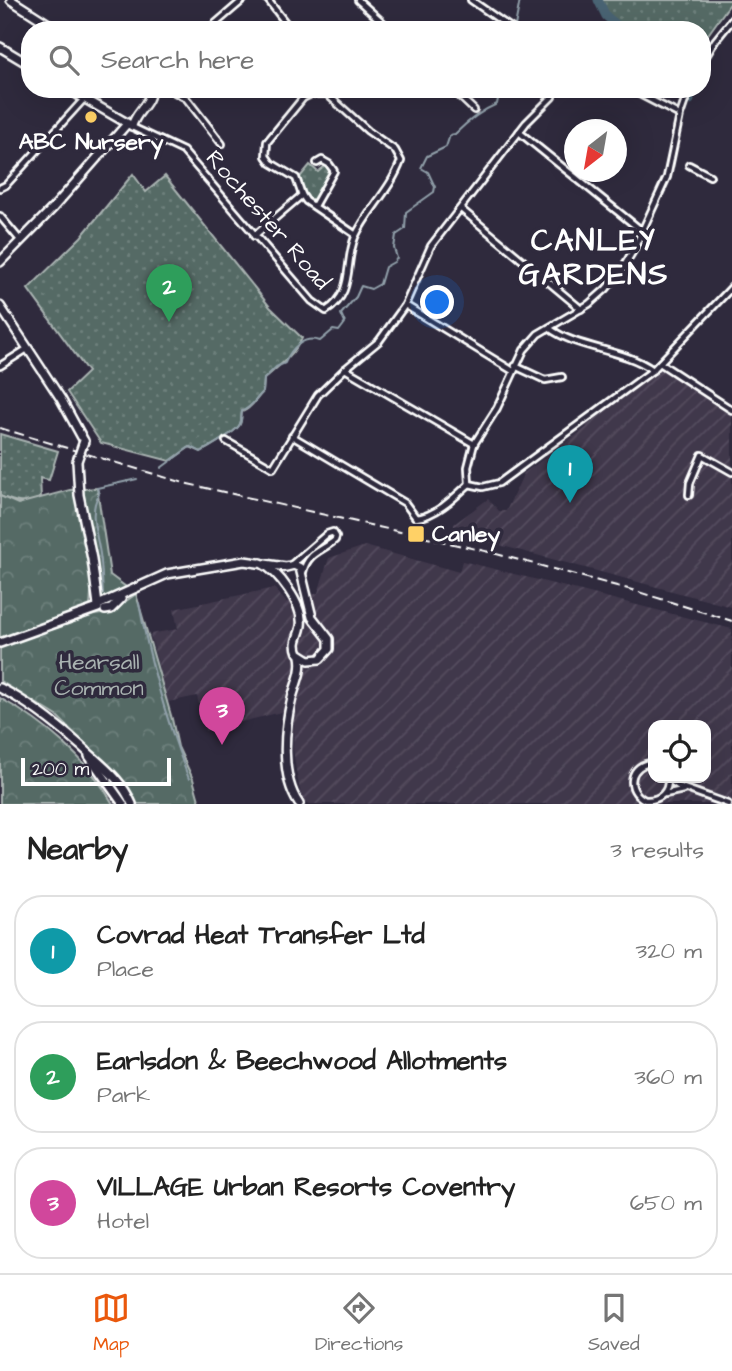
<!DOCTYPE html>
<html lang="en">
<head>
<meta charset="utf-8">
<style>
  :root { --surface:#fff; --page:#f6f6f6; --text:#222; --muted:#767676; --line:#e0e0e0; --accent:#ea580c }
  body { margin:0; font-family:"Architects Daughter",sans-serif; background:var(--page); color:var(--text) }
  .controls { position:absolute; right:21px; bottom:21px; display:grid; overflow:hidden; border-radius:14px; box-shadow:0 7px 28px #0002 }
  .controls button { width:63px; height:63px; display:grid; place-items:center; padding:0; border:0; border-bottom:2px solid var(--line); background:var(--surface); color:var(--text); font:35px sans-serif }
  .compass { position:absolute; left:564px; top:119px; width:63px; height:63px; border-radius:50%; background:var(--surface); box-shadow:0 7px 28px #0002; rotate:211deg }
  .scale { position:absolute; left:21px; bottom:18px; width:150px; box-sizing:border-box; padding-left:7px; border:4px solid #fff; border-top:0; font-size:19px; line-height:24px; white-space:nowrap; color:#fff; -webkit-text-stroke:5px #2f2a3d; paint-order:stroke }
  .you { position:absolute; left:438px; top:303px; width:24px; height:24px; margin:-18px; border:5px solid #fff; border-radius:50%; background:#1a73e8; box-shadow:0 0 0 10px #1a73e833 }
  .badge { display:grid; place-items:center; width:46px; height:46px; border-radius:50%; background:var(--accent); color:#fff; font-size:23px; font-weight:700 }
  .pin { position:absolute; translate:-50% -58px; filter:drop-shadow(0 2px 4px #0008) }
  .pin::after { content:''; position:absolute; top:37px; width:24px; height:21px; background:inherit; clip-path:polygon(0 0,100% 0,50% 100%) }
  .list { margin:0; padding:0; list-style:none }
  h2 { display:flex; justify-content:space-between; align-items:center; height:91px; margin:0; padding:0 28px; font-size:30px }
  h2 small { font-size:23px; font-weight:400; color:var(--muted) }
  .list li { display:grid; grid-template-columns:46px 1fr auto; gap:21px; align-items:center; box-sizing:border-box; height:112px; margin:0 14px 14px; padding:0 14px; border:2px solid var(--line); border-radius:28px }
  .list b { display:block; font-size:26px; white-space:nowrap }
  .list p { margin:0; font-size:23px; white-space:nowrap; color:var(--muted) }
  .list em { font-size:23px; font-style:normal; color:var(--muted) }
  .icon { flex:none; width:38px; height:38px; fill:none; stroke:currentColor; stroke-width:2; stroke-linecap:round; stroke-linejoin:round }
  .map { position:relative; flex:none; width:732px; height:804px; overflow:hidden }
  .search { position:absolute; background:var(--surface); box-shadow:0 7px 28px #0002; left:21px; right:21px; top:21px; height:77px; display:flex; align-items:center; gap:18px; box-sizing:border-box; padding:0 24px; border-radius:28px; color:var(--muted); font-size:26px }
  .sheet { height:469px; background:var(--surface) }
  nav { display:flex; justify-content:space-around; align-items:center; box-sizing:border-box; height:98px; border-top:2px solid var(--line); background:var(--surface); font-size:19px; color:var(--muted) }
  nav a { display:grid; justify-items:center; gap:4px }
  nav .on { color:var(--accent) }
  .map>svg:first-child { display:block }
  .industrial { fill:url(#industrial-furrows); fill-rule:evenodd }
  .grass { fill:url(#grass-dots); stroke:#aab4b2; stroke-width:2 }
  .park { fill:url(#park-crowns); stroke:#aab4b2; stroke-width:2 }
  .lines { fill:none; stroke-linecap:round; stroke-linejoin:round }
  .stream { stroke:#92a1ab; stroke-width:2 }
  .river { stroke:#4a6373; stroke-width:9 }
  .street-casing { stroke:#fff; stroke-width:10 }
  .secondary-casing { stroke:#fff; stroke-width:12 }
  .street { stroke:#2f2a3d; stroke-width:4.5 }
  .secondary { stroke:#2f2a3d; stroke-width:7 }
  .rail { stroke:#fff; stroke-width:2; stroke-dasharray:10 5; stroke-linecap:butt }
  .secondary-bridge-casing { stroke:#fff; stroke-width:12; stroke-linecap:butt }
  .secondary-bridge { stroke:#2f2a3d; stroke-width:7 }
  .poi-dot { fill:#ffd166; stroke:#2f2a3d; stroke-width:2.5 }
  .labels { text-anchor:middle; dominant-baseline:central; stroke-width:7; stroke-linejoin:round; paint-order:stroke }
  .poi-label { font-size:23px; font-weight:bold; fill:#fff; stroke:#2f2a3d }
  .street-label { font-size:23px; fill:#fff; stroke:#2f2a3d }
  .park-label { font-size:23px; fill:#aab4b2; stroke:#2f2a3d }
  .district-label { font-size:30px; font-weight:bold; letter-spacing:2px; fill:#fff; stroke:#2f2a3d }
</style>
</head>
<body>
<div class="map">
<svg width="732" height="804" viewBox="0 0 732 804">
  <defs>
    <pattern id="industrial-furrows" width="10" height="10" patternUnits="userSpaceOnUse" patternTransform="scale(1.75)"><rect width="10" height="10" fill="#41384c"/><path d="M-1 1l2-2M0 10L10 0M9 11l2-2" fill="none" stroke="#544c5e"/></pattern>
    <pattern id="grass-dots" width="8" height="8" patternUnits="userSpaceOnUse" patternTransform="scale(1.75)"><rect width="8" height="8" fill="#546a65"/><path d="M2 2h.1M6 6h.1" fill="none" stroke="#6e807c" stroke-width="1.8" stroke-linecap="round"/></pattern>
    <pattern id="park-crowns" width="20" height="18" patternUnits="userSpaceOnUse" patternTransform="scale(1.75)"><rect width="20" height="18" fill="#546a65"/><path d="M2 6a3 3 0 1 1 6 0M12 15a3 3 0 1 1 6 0" fill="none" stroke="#6e807c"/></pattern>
  </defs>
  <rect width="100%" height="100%" fill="#2f2a3d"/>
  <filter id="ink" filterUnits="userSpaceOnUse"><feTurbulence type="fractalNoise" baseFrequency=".0143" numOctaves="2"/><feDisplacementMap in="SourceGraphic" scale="14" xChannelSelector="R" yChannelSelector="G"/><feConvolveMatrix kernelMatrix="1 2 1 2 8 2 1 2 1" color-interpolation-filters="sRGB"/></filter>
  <g filter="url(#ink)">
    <g class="industrial">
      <path d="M660 363 732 410V607L454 533V524L488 499 499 511H506L524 473 587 427 584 422Z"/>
      <path d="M365 546 459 572 462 561 732 629V804H307L302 801 296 770 293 748 294 715 281 712 205 731 197 696 168 702 150 634 178 629 174 609 274 588 286 602 318 593 329 558ZM653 725H706V778H653Z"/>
    </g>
    <g class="grass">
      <path d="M598 0H732V1L702 43V30H623L606 16Z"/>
      <path d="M310 165 318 172 326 165 332 171 315 200 310 199 304 192 300 177Z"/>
      <path d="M133 174 146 192 165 176 270 307 302 338C294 355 279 366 264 379L263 392C255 400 252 408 242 412 241 416 242 420 240 424 238 431 208 448 201 452L190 447 170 461 101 443 67 392 88 372 28 289 81 237Z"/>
      <path d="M0 434 58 451 49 480 40 478 41 498C24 505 16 503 0 496Z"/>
    </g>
    <g class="park">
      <path d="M97 488 110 575 126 587 106 599 102 598 99 592 91 593 90 607 0 639V496L18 504 70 490Z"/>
      <path d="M136 594 172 719 178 747 193 779 200 804H137L124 782 57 716 0 681V647L94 615 109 613Z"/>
      <path d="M0 698C45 723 88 759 113 804H0Z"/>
    </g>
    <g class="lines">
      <g class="stream">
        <path d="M515 26 520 0"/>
        <path d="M161 468 188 448 192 447 201 452C208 448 238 431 240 424 242 420 241 415 242 411 252 408 255 399 263 392L264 379 276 367 285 363C291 348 304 335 320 341L333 330 339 331 345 323 341 314 356 297 361 286 371 289 380 284 385 267 394 262 397 258 394 248 396 235 405 229 406 212 434 192 435 187 428 172 421 168 427 156 446 147 450 135 455 134C467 122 480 111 497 104L500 89"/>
        <path d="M103 593C102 580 102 567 100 554 97 533 88 513 99 494L97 488 137 479"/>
        <path d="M139 603C150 664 167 722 189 779"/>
      </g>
      <g class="river">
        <path d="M598 0 606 16 623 30"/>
        <path d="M682 89 690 100"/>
      </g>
      <defs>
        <g id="street">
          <path d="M268 0 291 30"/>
          <path d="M358 0 391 30"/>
          <path d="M471 0 514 30"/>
          <path d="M208 30 243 0"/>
          <path d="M702 63 715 41 732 20"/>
          <path d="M169 89 186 98 222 144"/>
          <path d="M452 89 474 110"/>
          <path d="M630 89 676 113"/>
          <path d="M132 127 183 151 312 301 326 311C355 293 344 264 355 237 367 211 391 189 401 161L395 150 368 131 327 94H311L303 98 267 142 266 156 271 163 296 178 302 195 306 201 356 235"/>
          <path d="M519 132 642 231"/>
          <path d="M689 165 710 176"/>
          <path d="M0 188 6 185 84 99"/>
          <path d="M314 206 334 171 329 164 322 160 317 163"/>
          <path d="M461 209 581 309"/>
          <path d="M0 216 20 240"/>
          <path d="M254 236 302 195"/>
          <path d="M405 305 513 371"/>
          <path d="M549 328C579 350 622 348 653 370"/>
          <path d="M660 363 732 410"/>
          <path d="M0 366 27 349"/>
          <path d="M515 366 545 380 562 377"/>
          <path d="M345 369 474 444"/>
          <path d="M292 436 405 503 416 518C436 516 455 497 469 484"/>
          <path d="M226 441 273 468 318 395 345 369 379 341 405 305 431 246 526 123 552 97"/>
          <path d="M469 484 468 467 474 444 497 408 524 350 538 334 589 304 606 289 621 271 633 251 667 177 680 115 689 89"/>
          <path d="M469 484 483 487 499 483 653 370 732 287"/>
          <path d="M689 495 690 483 702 455 732 472"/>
          <path d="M291 565 327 534 333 532 336 537 335 540C321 552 308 552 303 572"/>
          <path d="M653 763C630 763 624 790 645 800 660 801 669 792 668 778"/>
          <path d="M668 779 678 786 728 804"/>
          <path d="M665 794 683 790"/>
        </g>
        <g id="secondary">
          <path d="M11 0 58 30"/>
          <path d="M0 47 30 65"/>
          <path d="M68 89 132 126C135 112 152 103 150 89"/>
          <path d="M0 262 53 208 126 125"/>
          <path d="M0 306 61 399 84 441"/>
          <path d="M77 461 79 495 92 559 98 605"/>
          <path d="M98 605 167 574 244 561 286 567 294 565 300 568 312 617 329 639V649L320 659 309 660 298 653C293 641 299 638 301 626 304 605 278 571 261 563"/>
          <path d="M105 610 111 609 121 599"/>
          <path d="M0 643 98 608"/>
          <path d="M0 688C30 703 56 724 81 746 101 765 121 778 132 804"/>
          <path d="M89 756 123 804"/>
          <path d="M299 804C280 776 284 730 292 698 296 683 303 671 300 656"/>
        </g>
      </defs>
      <use href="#street" class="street-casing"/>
      <use href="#secondary" class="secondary-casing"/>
      <use href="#street" class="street"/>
      <use href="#secondary" class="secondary"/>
      <path class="rail" d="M0 428 184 483 489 552 632 590 732 621"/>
      <defs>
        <path id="secondary-bridge" d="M77 461 84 441"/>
      </defs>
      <use href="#secondary-bridge" class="secondary-bridge-casing"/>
      <use href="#secondary-bridge" class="secondary-bridge"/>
    </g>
  </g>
  <g class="poi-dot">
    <circle cx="91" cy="117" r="7"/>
    <rect x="407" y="525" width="18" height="18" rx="3.5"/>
  </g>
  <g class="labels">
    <g class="poi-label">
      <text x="91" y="142">ABC Nursery</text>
      <text x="432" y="534" text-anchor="start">Canley</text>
    </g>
    <g class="street-label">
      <text transform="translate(268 220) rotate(49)">Rochester Road</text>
    </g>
    <g class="park-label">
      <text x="99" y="662">Hearsall<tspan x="99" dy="26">Common</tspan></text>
    </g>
    <g class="district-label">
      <text x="594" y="241">CANLEY<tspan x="594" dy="34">GARDENS</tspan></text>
    </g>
  </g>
</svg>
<div class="controls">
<button><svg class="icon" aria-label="locate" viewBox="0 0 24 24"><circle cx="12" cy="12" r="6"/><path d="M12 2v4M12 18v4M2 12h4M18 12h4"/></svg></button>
</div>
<svg class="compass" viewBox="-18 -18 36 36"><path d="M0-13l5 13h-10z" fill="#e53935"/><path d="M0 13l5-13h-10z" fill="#767676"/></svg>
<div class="scale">200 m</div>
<div class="you"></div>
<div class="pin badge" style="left:570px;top:503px;background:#0f9aa8">1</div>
<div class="pin badge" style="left:169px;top:322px;background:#2e9e5b">2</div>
<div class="pin badge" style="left:222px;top:745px;background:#d1479c">3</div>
<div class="search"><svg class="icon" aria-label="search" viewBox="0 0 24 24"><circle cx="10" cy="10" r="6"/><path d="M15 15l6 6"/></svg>Search here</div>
</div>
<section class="sheet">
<h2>Nearby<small>3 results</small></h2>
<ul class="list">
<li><span class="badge" style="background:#0f9aa8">1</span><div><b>Covrad Heat Transfer Ltd</b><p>Place</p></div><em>320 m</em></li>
<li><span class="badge" style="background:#2e9e5b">2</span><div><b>Earlsdon &amp; Beechwood Allotments</b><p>Park</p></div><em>360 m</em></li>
<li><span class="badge" style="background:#d1479c">3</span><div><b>VILLAGE Urban Resorts Coventry</b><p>Hotel</p></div><em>650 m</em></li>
</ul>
</section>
<nav>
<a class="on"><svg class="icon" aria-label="map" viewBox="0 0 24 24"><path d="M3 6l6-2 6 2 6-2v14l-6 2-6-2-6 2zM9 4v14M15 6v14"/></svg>Map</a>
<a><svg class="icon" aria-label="directions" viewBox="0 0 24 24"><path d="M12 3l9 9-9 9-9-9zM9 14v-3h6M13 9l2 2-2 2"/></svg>Directions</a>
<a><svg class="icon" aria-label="saved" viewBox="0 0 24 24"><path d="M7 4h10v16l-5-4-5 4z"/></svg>Saved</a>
</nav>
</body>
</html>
